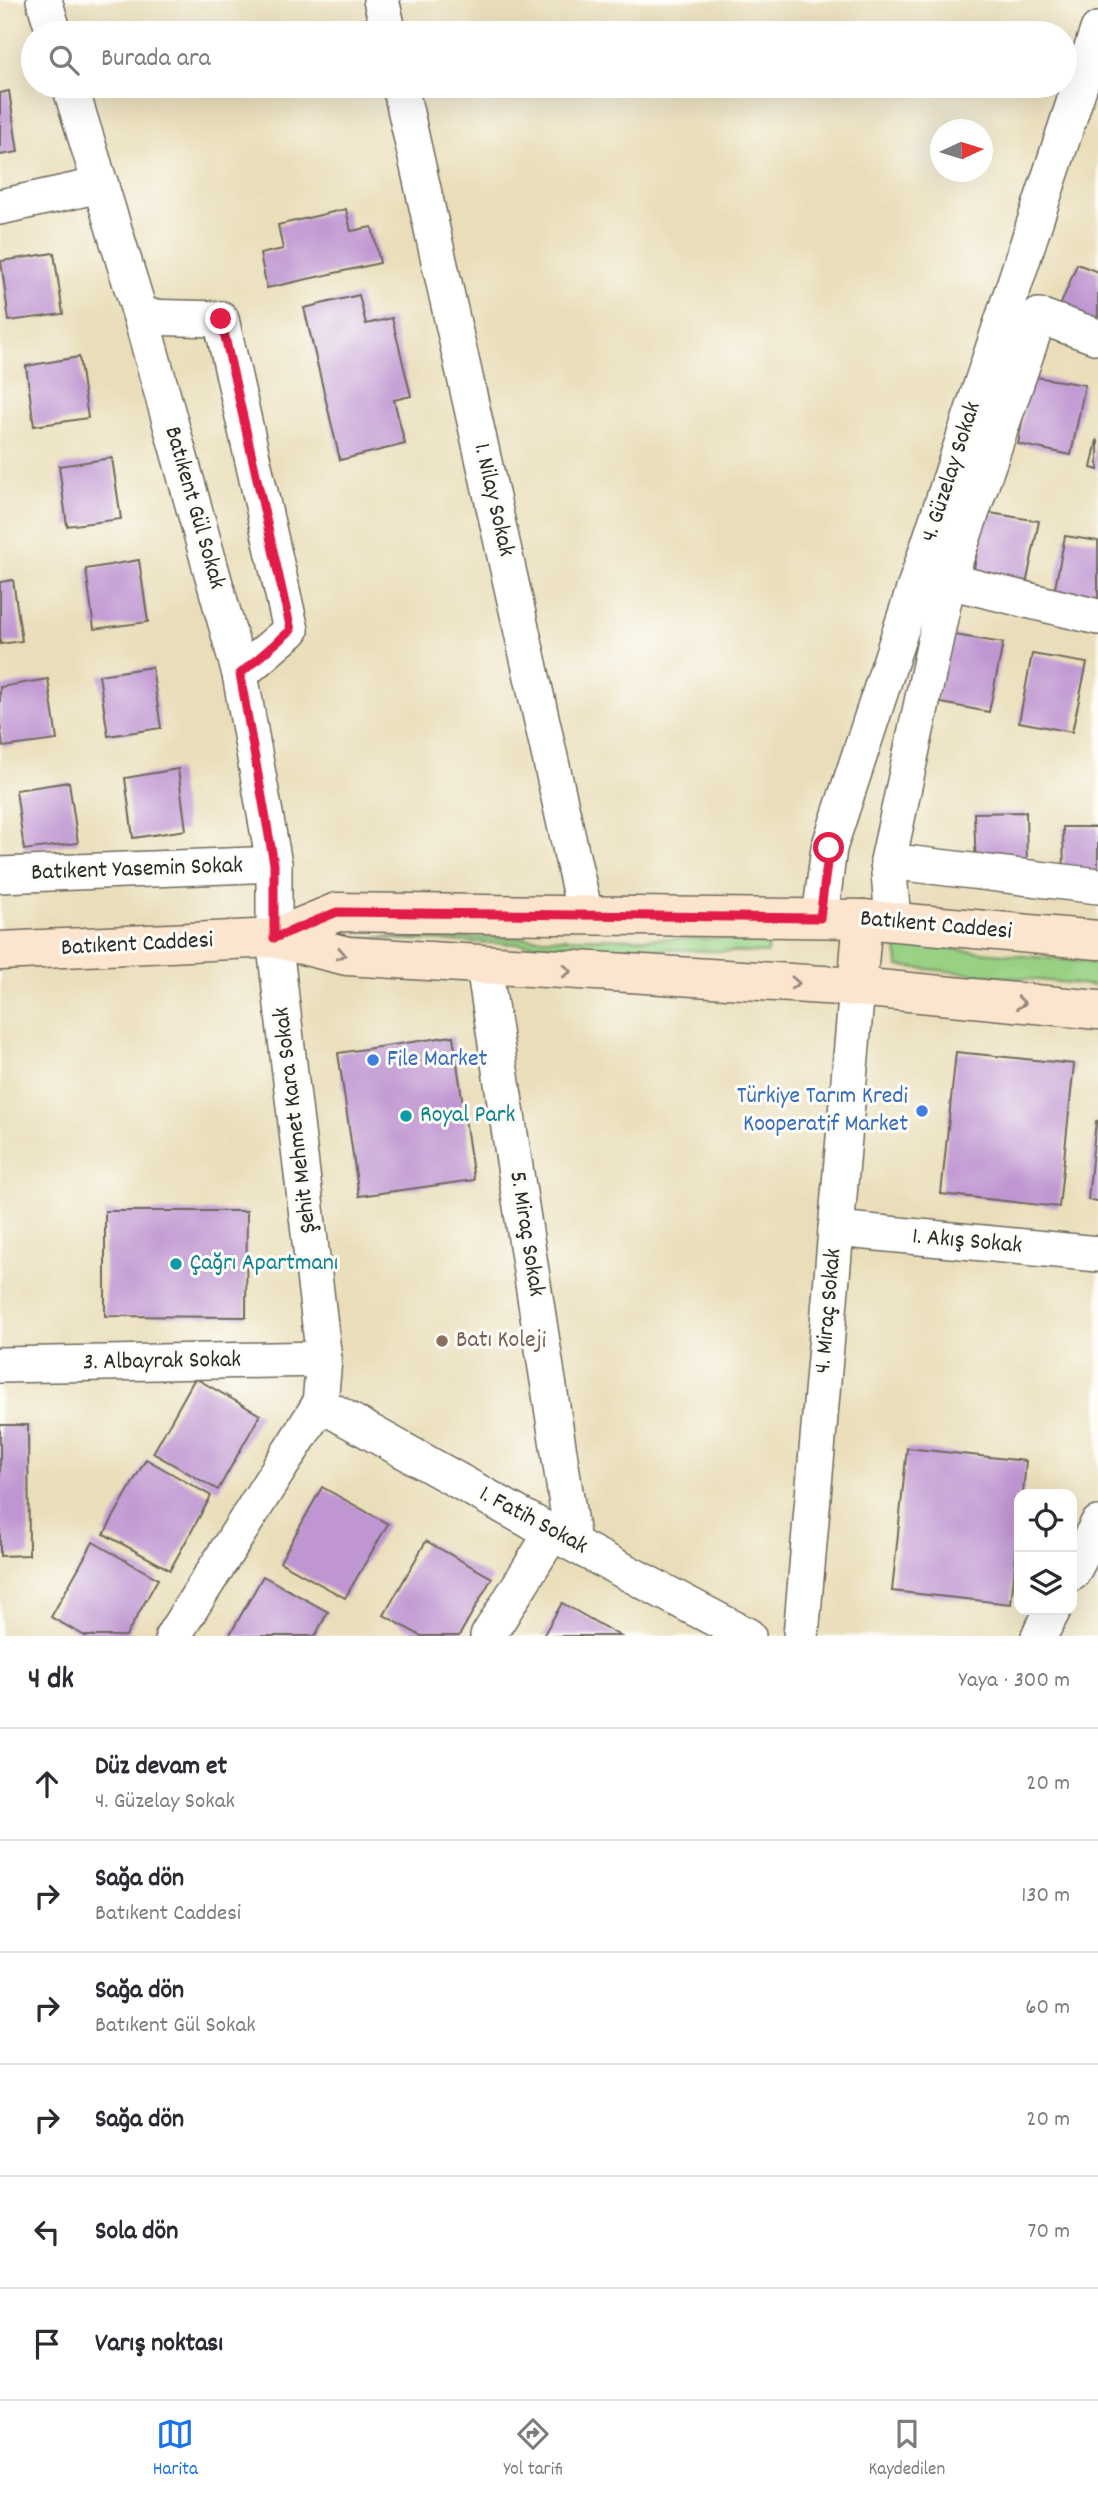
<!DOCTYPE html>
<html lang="tr">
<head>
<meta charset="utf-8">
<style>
  :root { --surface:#fff; --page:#f2f2f3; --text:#2b2b33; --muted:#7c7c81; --line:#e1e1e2; --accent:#1a73e8 }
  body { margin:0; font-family:Dekko,sans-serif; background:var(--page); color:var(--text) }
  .controls { position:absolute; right:21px; bottom:21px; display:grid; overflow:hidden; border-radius:14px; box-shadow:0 7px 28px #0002 }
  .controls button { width:63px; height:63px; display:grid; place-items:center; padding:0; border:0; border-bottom:2px solid var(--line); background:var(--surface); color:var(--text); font:35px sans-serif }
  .compass { position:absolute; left:930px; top:119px; width:63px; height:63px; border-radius:50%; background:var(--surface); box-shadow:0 7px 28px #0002; rotate:86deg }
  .stop { position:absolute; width:21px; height:21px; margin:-16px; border:5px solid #e11d48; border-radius:50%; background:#fff }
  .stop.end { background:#e11d48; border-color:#fff; box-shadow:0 2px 7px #0008 }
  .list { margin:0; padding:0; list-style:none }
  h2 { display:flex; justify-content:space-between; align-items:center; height:91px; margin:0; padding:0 28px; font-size:30px }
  h2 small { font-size:23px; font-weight:400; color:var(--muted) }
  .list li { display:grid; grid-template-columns:46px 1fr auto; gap:21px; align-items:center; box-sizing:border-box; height:112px; padding:0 28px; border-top:2px solid var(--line) }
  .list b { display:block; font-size:26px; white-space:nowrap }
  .list p { margin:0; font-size:23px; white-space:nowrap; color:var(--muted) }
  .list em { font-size:23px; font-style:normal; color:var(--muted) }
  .icon { flex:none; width:38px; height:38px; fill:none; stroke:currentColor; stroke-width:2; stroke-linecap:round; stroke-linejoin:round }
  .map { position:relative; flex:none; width:1098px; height:1636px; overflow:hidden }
  .search { position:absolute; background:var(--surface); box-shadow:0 7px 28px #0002; left:21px; right:21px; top:21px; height:77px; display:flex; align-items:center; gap:18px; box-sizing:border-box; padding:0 24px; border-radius:38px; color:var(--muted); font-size:26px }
  .sheet { height:763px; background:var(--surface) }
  nav { display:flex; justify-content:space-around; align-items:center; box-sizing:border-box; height:98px; border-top:2px solid var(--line); background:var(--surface); font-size:19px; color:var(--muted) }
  nav a { display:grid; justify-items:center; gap:4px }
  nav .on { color:var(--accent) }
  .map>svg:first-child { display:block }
  .green { fill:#98d184; stroke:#627e58; stroke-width:2 }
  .building { fill:#bf96d2 }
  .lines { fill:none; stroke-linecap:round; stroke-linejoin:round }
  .street-casing { stroke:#6e6a5d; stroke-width:38 }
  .secondary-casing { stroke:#6e6a5d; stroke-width:41 }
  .street { stroke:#fff; stroke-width:35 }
  .secondary { stroke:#fce5cf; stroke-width:38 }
  .oneway { stroke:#94887d }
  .route { stroke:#e11d48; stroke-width:9 }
  .shop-dot { fill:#3f7fe0; stroke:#fdfcf7; stroke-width:2.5 }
  .culture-dot { fill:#0f9aa8; stroke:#fdfcf7; stroke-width:2.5 }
  .education-dot { fill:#8d6e63; stroke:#fdfcf7; stroke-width:2.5 }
  .labels { text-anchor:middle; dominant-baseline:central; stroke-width:6; stroke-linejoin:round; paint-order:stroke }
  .street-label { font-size:24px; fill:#2b2b2b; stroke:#fdfcf7 }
  .shop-label { font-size:24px; fill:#366cbe; stroke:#fdfcf7; text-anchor:start }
  .culture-label { font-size:24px; fill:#0d838f; stroke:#fdfcf7; text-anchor:start }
  .education-label { font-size:24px; fill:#785e54; stroke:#fdfcf7; text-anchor:start }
</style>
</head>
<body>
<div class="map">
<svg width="1098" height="1636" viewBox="0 0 1098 1636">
  <rect width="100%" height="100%" fill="#fdfcf7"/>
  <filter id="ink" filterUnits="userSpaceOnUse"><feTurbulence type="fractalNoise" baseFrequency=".0143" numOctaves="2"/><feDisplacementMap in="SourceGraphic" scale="14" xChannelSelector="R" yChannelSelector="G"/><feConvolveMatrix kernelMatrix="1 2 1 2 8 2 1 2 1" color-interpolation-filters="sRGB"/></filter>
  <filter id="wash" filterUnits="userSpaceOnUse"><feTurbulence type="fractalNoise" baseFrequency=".00686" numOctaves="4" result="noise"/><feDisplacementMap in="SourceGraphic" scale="28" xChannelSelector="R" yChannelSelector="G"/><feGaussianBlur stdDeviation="1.57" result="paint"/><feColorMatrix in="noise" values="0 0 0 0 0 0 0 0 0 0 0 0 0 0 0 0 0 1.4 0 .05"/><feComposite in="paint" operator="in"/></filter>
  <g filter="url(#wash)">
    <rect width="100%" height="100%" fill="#eadeba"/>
    <g class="green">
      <path d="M331 937 770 939 767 953Z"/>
      <path d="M897 944 1098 963V986L898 966Z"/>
    </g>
    <g id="blocks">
      <g class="building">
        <path d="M9 91 18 152 0 155V93Z"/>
        <path d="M346 209 351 231 372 227 380 263 267 288 260 254 283 249 278 225Z"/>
        <path d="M54 253 63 314 9 321 1 261Z"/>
        <path d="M1077 264 1098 272V329L1057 314Z"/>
        <path d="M359 295 366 324 392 318 411 396 394 400 405 444 340 460 304 308Z"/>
        <path d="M79 357 88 418 34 426 26 366Z"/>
        <path d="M1030 376 1085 385 1071 455 1018 444Z"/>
        <path d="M1097 440 1098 441V470L1091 468Z"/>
        <path d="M112 458 121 519 67 526 59 466Z"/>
        <path d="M984 512 1039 521 1025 590 972 580Z"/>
        <path d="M1065 536 1098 541V612L1052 603Z"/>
        <path d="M139 560 148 622 94 629 86 569Z"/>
        <path d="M13 580 22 641 0 644V582Z"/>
        <path d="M949 634 1003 643 989 712 936 702Z"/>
        <path d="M1032 654 1087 663 1072 732 1019 722Z"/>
        <path d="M152 667 161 728 108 736 99 675Z"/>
        <path d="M48 679 57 740 3 747 0 724V687Z"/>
        <path d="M178 769 186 830 133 838 125 778Z"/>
        <path d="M69 782 78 843 24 850 16 790Z"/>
        <path d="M1026 812 1027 868 976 869 974 813Z"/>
        <path d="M1063 827H1098V876L1064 877Z"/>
        <path d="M453 1036 474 1180 359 1196 338 1053Z"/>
        <path d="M956 1052 1074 1064 1059 1207 941 1194Z"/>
        <path d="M1096 1121H1098V1201L1088 1200Z"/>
        <path d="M105 1211H247L246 1317 105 1316Z"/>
        <path d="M195 1378 260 1415 218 1490 153 1453Z"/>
        <path d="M0 1425H28L29 1555 0 1556Z"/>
        <path d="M907 1448 1026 1461 1023 1494H1019V1525L1011 1604 892 1591Z"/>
        <path d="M146 1459 211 1496 170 1570 104 1534Z"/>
        <path d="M322 1487 388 1524 345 1598 280 1562Z"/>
        <path d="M426 1541 492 1578 459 1636H421L384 1615Z"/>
        <path d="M93 1542 158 1579 126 1636H85L51 1617Z"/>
        <path d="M263 1576 328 1612 315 1636H229Z"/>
        <path d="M562 1603 620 1636H543Z"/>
      </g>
    </g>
  </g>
  <g filter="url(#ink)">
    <use href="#blocks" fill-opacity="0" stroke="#6e6a5d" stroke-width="2"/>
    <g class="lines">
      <defs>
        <g id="street">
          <path d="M44 0 54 33"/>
          <path d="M381 0 389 33"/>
          <path d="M70 86 141 317 240 674 274 864V938L324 1359 320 1404 173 1636"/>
          <path d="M400 86 585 914"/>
          <path d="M0 207 101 185"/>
          <path d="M141 317 221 319 291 630 240 674"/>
          <path d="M948 581 1098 617"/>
          <path d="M888 861 1098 886"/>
          <path d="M0 875 274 864"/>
          <path d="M820 918 829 848 1098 30"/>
          <path d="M893 920 888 861 948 581 1039 316 1098 337"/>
          <path d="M484 966 573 1543"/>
          <path d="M836 1229 1098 1254"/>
          <path d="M0 1365 324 1359"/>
          <path d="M320 1404 552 1533 748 1636"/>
          <path d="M1072 1573 1098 1524"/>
          <path d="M488 1636 552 1533"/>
          <path d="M801 1636 857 987"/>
          <path d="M1039 1636 1053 1610"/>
        </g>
        <g id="secondary">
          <path d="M274 938 337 912 863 919 1098 940"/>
          <path d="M0 951 274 938 347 956 857 987 1098 1010"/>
          <path d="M857 987 863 919"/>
        </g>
      </defs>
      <use href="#street" class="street-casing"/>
      <use href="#secondary" class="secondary-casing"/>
      <use href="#street" class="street"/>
      <use href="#secondary" class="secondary"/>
    </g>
    <defs><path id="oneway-chevron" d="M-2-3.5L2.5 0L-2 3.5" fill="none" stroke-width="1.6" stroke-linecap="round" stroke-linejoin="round" transform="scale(1.75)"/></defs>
    <g class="oneway">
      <use href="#oneway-chevron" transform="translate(341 954) rotate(12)"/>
      <use href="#oneway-chevron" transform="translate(567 971) rotate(3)"/>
      <use href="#oneway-chevron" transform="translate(795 983) rotate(3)"/>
      <use href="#oneway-chevron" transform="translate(1021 1003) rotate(6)"/>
    </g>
  </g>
  <g class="lines" filter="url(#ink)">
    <path class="route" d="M221 319 291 630 240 674 274 864V938L337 912 820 918 829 848"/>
  </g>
  <g class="shop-dot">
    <circle cx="373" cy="1060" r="7"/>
    <circle cx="922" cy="1111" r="7"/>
  </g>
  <g class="culture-dot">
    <circle cx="406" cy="1116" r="7"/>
    <circle cx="176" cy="1264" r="7"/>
  </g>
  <circle class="education-dot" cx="442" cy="1341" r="7"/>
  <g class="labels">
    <g class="street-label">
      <text transform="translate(952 472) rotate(-72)">4. Güzelay Sokak</text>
      <text transform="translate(493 500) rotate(77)">1. Nilay Sokak</text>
      <text transform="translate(194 508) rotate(74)">Batıkent Gül Sokak</text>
      <text transform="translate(137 870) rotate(-2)">Batıkent Yasemin Sokak</text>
      <text transform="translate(936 926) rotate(5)">Batıkent Caddesi</text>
      <text transform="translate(137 945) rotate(-3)">Batıkent Caddesi</text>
      <text transform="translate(296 1120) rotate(-97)">Şehit Mehmet Kara Sokak</text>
      <text transform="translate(526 1234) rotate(81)">5. Miraç Sokak</text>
      <text transform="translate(967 1242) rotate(5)">1. Akış Sokak</text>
      <text transform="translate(829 1311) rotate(-85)">4. Miraç Sokak</text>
      <text transform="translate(162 1362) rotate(-1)">3. Albayrak Sokak</text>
      <text transform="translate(533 1521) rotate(28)">1. Fatih Sokak</text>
    </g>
    <g class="shop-label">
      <text x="387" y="1060">File Market</text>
      <text x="908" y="1097" text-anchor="end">Türkiye Tarım Kredi<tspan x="908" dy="28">Kooperatif Market</tspan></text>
    </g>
    <g class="culture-label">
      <text x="420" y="1116">Royal Park</text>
      <text x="190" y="1264">Çağrı Apartmanı</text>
    </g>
    <g class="education-label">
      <text x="456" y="1341">Batı Koleji</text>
    </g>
  </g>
</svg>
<div class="controls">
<button><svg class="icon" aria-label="locate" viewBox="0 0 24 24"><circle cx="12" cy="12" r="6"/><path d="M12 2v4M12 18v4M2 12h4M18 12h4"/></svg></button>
<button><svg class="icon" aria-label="layers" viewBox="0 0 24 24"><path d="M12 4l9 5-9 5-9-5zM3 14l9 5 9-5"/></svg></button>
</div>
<svg class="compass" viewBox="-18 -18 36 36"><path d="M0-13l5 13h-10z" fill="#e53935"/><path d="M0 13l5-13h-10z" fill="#7c7c81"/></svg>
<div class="stop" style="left:829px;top:848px"></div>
<div class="stop end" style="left:221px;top:319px"></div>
<div class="search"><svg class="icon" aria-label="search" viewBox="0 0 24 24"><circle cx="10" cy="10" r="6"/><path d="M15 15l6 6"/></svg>Burada ara</div>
</div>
<section class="sheet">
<h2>4 dk<small>Yaya · 300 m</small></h2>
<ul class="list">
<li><svg class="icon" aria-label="ahead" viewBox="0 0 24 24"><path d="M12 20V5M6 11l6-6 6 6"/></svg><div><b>Düz devam et</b><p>4. Güzelay Sokak</p></div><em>20 m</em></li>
<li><svg class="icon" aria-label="right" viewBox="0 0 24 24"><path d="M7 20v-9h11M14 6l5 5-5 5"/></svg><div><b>Sağa dön</b><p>Batıkent Caddesi</p></div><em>130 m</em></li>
<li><svg class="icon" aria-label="right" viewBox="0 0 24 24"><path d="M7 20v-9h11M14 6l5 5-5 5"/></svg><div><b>Sağa dön</b><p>Batıkent Gül Sokak</p></div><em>60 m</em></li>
<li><svg class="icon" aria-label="right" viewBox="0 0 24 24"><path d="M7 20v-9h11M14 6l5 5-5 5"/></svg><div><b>Sağa dön</b></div><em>20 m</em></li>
<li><svg class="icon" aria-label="left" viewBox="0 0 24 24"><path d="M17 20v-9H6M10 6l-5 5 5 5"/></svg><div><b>Sola dön</b></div><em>70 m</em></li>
<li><svg class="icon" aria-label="arrive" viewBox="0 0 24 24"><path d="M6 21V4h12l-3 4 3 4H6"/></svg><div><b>Varış noktası</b></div></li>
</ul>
</section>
<nav>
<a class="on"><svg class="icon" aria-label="map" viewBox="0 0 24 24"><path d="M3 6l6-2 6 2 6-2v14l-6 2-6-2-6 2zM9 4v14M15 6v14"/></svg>Harita</a>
<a><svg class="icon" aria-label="directions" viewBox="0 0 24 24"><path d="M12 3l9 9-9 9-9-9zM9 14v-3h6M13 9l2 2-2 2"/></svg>Yol tarifi</a>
<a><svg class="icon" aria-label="saved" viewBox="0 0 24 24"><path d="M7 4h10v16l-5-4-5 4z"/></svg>Kaydedilen</a>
</nav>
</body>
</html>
